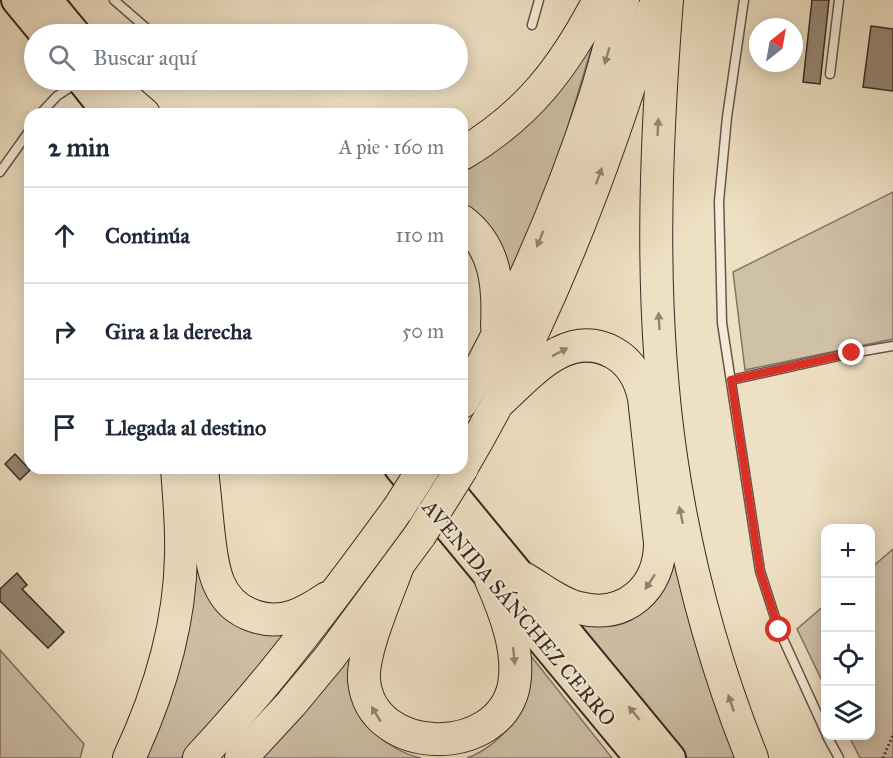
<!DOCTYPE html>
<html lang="es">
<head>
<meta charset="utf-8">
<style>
  :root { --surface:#fff; --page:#f2f2f3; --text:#1f2937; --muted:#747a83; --line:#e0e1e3 }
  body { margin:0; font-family:"IM FELL Great Primer",serif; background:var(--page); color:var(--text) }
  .controls { position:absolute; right:18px; bottom:18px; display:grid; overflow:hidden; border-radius:12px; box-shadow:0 3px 15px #0003 }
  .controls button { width:54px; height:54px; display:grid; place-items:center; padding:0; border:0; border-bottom:2px solid var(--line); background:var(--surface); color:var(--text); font:30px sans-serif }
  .compass { position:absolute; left:749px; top:18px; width:54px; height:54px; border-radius:50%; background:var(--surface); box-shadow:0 3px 15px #0003; rotate:31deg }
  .stop { position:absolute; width:18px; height:18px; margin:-14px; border:4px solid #d93025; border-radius:50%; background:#fff }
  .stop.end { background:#d93025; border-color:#fff; box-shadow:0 2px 6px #0008 }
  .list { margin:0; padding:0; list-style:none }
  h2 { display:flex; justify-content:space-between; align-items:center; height:78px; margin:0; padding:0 24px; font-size:26px }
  h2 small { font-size:20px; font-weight:400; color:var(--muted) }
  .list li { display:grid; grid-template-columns:39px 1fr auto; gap:18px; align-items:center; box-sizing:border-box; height:96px; padding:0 24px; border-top:2px solid var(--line) }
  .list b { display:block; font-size:22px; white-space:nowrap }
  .list em { font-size:20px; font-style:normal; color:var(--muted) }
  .icon { flex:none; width:33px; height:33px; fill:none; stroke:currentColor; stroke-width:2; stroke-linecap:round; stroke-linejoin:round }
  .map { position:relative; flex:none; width:893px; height:758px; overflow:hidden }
  .search { position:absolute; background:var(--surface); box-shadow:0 3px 15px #0003; left:24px; top:24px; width:444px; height:66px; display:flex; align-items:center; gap:15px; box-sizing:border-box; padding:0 21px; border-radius:33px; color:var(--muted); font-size:22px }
  .panel { position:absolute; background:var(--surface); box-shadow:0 3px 15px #0003; left:24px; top:108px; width:444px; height:366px; border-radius:18px }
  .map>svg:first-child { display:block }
  .green { fill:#cfc1a8; stroke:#837466; stroke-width:1.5 }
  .building { fill:#968876; stroke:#372823; stroke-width:1.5 }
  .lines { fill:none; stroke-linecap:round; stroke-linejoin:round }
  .service-casing { stroke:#65564b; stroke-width:11 }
  .trunk-casing { stroke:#372823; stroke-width:32 }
  .motorway-casing { stroke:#372823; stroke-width:34 }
  .path { stroke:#372823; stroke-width:3; stroke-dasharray:1.5 3; stroke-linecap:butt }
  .service { stroke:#f4ebd8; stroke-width:8 }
  .trunk { stroke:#eee0c3; stroke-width:28 }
  .motorway { stroke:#eee0c3; stroke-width:32 }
  .motorway-bridge-casing { stroke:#372823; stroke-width:34; stroke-linecap:butt }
  .motorway-bridge { stroke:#eee0c3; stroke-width:32 }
  .oneway { fill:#928473 }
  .route { stroke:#d93025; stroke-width:8 }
  .labels { text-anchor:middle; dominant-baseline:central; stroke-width:4.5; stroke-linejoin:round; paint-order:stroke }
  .street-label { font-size:21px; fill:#372823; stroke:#f4ebd8 }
</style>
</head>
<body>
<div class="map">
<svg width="893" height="758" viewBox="0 0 893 758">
  <rect width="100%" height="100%" fill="#eee0c3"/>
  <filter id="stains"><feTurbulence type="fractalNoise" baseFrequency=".00333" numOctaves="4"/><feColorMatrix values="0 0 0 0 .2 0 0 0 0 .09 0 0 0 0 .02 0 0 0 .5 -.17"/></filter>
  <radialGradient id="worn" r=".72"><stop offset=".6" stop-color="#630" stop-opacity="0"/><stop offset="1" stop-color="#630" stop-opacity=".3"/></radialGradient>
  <g class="green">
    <path d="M601 17 554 172 504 290 462 207V163Z"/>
    <path d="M893 192V339L745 370 733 272Z"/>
    <path d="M190 471 198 573 210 599 303 622 241 695 181 758H140Z"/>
    <path d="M668 510 744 758H687L574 623C605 627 623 632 646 608Z"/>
    <path d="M893 549V758H860L849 736H870L871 568Z"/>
    <path d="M825 605V687L797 629Z"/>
    <path d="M519 641 612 758H467C484 752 504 737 513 720 518 710 518 656 519 641Z"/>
    <path d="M355 647C352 660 348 675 350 689 355 722 389 751 421 758H262Z"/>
    <path d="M0 650 84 744 80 758H0Z"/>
  </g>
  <g class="building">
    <path d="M812 0H829L820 84 803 82Z"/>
    <path d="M871 26 893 29V91L863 87Z"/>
    <path d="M15 454 30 470 20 480 5 464Z"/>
    <path d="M17 573 27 585 22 589 64 632 48 648 0 601V589Z"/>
  </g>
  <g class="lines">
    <defs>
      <g id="service">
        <path d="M114 0 153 34"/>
        <path d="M744 0 727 117 719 201 722 323 760 571 779 630 826 733"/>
        <path d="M532 25 539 0"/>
        <path d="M830 74 839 0"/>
        <path d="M40 114 57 96 78 82"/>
        <path d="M0 172 30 130"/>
        <path d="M731 380 852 353 893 346"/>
        <path d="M827 736 839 758"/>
      </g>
      <g id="trunk">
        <path d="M16 0 44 34"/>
        <path d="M48 0 76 34"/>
        <path d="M81 80 108 114"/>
        <path d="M112 80 140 114"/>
        <path d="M399 468 639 758"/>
        <path d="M432 468 671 758"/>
      </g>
      <g id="motorway">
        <path d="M667 0C655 152 649 306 671 457 686 560 713 661 752 758"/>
        <path d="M129 101 144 114"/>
        <path d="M106 111 107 114"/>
        <path d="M462 154C528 115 564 67 599 0"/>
        <path d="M462 221C496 247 499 286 497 326"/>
        <path d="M462 402C516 305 561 202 595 97 605 65 613 32 623 0"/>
        <path d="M499 402C530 374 568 327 614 353 630 362 640 379 644 398L660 543C660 588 625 620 579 608 559 603 542 589 525 579"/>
        <path d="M462 467C546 325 606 168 653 10"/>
        <path d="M202 468C204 488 206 508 208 528 212 563 214 603 254 616 282 626 305 613 327 598"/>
        <path d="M397 568C387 596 362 652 364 680 371 758 500 758 514 685 520 650 505 612 491 580"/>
        <path d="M129 758C158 696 180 624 181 555 182 526 179 497 177 468"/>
        <path d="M199 758C272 680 335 595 398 509"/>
        <path d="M241 758 291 704 330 657 420 535"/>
      </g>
    </defs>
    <use href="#service" class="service-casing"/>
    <use href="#trunk" class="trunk-casing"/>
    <use href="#motorway" class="motorway-casing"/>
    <path class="path" d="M883 758 893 735"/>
    <use href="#service" class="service"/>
    <use href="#trunk" class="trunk"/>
    <use href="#motorway" class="motorway"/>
    <defs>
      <g id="motorway-bridge">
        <path d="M398 509 424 468"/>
        <path d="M420 535 462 468"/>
      </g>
    </defs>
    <use href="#motorway-bridge" class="motorway-bridge-casing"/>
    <use href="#motorway-bridge" class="motorway-bridge"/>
  </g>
  <defs><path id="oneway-solid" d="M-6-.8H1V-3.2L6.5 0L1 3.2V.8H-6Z" transform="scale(1.5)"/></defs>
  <g class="oneway">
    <use href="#oneway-solid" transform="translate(607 56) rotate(106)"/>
    <use href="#oneway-solid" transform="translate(658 127) rotate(-87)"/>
    <use href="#oneway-solid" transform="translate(599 176) rotate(-70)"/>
    <use href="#oneway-solid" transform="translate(540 239) rotate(112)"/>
    <use href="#oneway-solid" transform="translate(659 321) rotate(-93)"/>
    <use href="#oneway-solid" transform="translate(560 352) rotate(-27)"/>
    <use href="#oneway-solid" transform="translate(681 515) rotate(-102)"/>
    <use href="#oneway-solid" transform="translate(650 582) rotate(123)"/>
    <use href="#oneway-solid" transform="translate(514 656) rotate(84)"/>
    <use href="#oneway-solid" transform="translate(731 703) rotate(-109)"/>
    <use href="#oneway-solid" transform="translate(634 713) rotate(-129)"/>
    <use href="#oneway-solid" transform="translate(376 714) rotate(-121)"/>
  </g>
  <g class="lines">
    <path class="route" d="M779 630 760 571 731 380 852 353"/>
  </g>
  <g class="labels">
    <g class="street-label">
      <text transform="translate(519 613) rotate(50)">AVENIDA SÁNCHEZ CERRO</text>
    </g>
  </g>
  <rect width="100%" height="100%" filter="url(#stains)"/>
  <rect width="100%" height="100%" fill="url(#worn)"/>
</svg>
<div class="controls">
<button>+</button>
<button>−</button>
<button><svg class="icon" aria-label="locate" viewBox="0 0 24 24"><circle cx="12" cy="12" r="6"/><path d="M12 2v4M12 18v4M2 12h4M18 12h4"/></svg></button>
<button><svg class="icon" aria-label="layers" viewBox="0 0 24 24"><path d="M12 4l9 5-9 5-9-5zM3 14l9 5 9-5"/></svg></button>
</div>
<svg class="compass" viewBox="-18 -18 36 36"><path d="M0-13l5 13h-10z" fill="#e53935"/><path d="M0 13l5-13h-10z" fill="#747a83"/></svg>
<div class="stop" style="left:779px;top:630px"></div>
<div class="stop end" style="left:852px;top:353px"></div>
<div class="search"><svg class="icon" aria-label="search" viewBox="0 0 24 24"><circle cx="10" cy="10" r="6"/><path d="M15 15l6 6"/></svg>Buscar aquí</div>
<section class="panel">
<h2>2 min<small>A pie · 160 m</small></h2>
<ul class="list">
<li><svg class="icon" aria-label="ahead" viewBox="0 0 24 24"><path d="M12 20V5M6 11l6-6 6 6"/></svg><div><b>Continúa</b></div><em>110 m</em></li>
<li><svg class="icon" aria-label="right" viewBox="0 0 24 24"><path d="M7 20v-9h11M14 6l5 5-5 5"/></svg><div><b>Gira a la derecha</b></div><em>50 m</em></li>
<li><svg class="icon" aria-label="arrive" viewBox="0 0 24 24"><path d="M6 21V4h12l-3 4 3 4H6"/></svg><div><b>Llegada al destino</b></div></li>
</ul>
</section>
</div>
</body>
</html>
